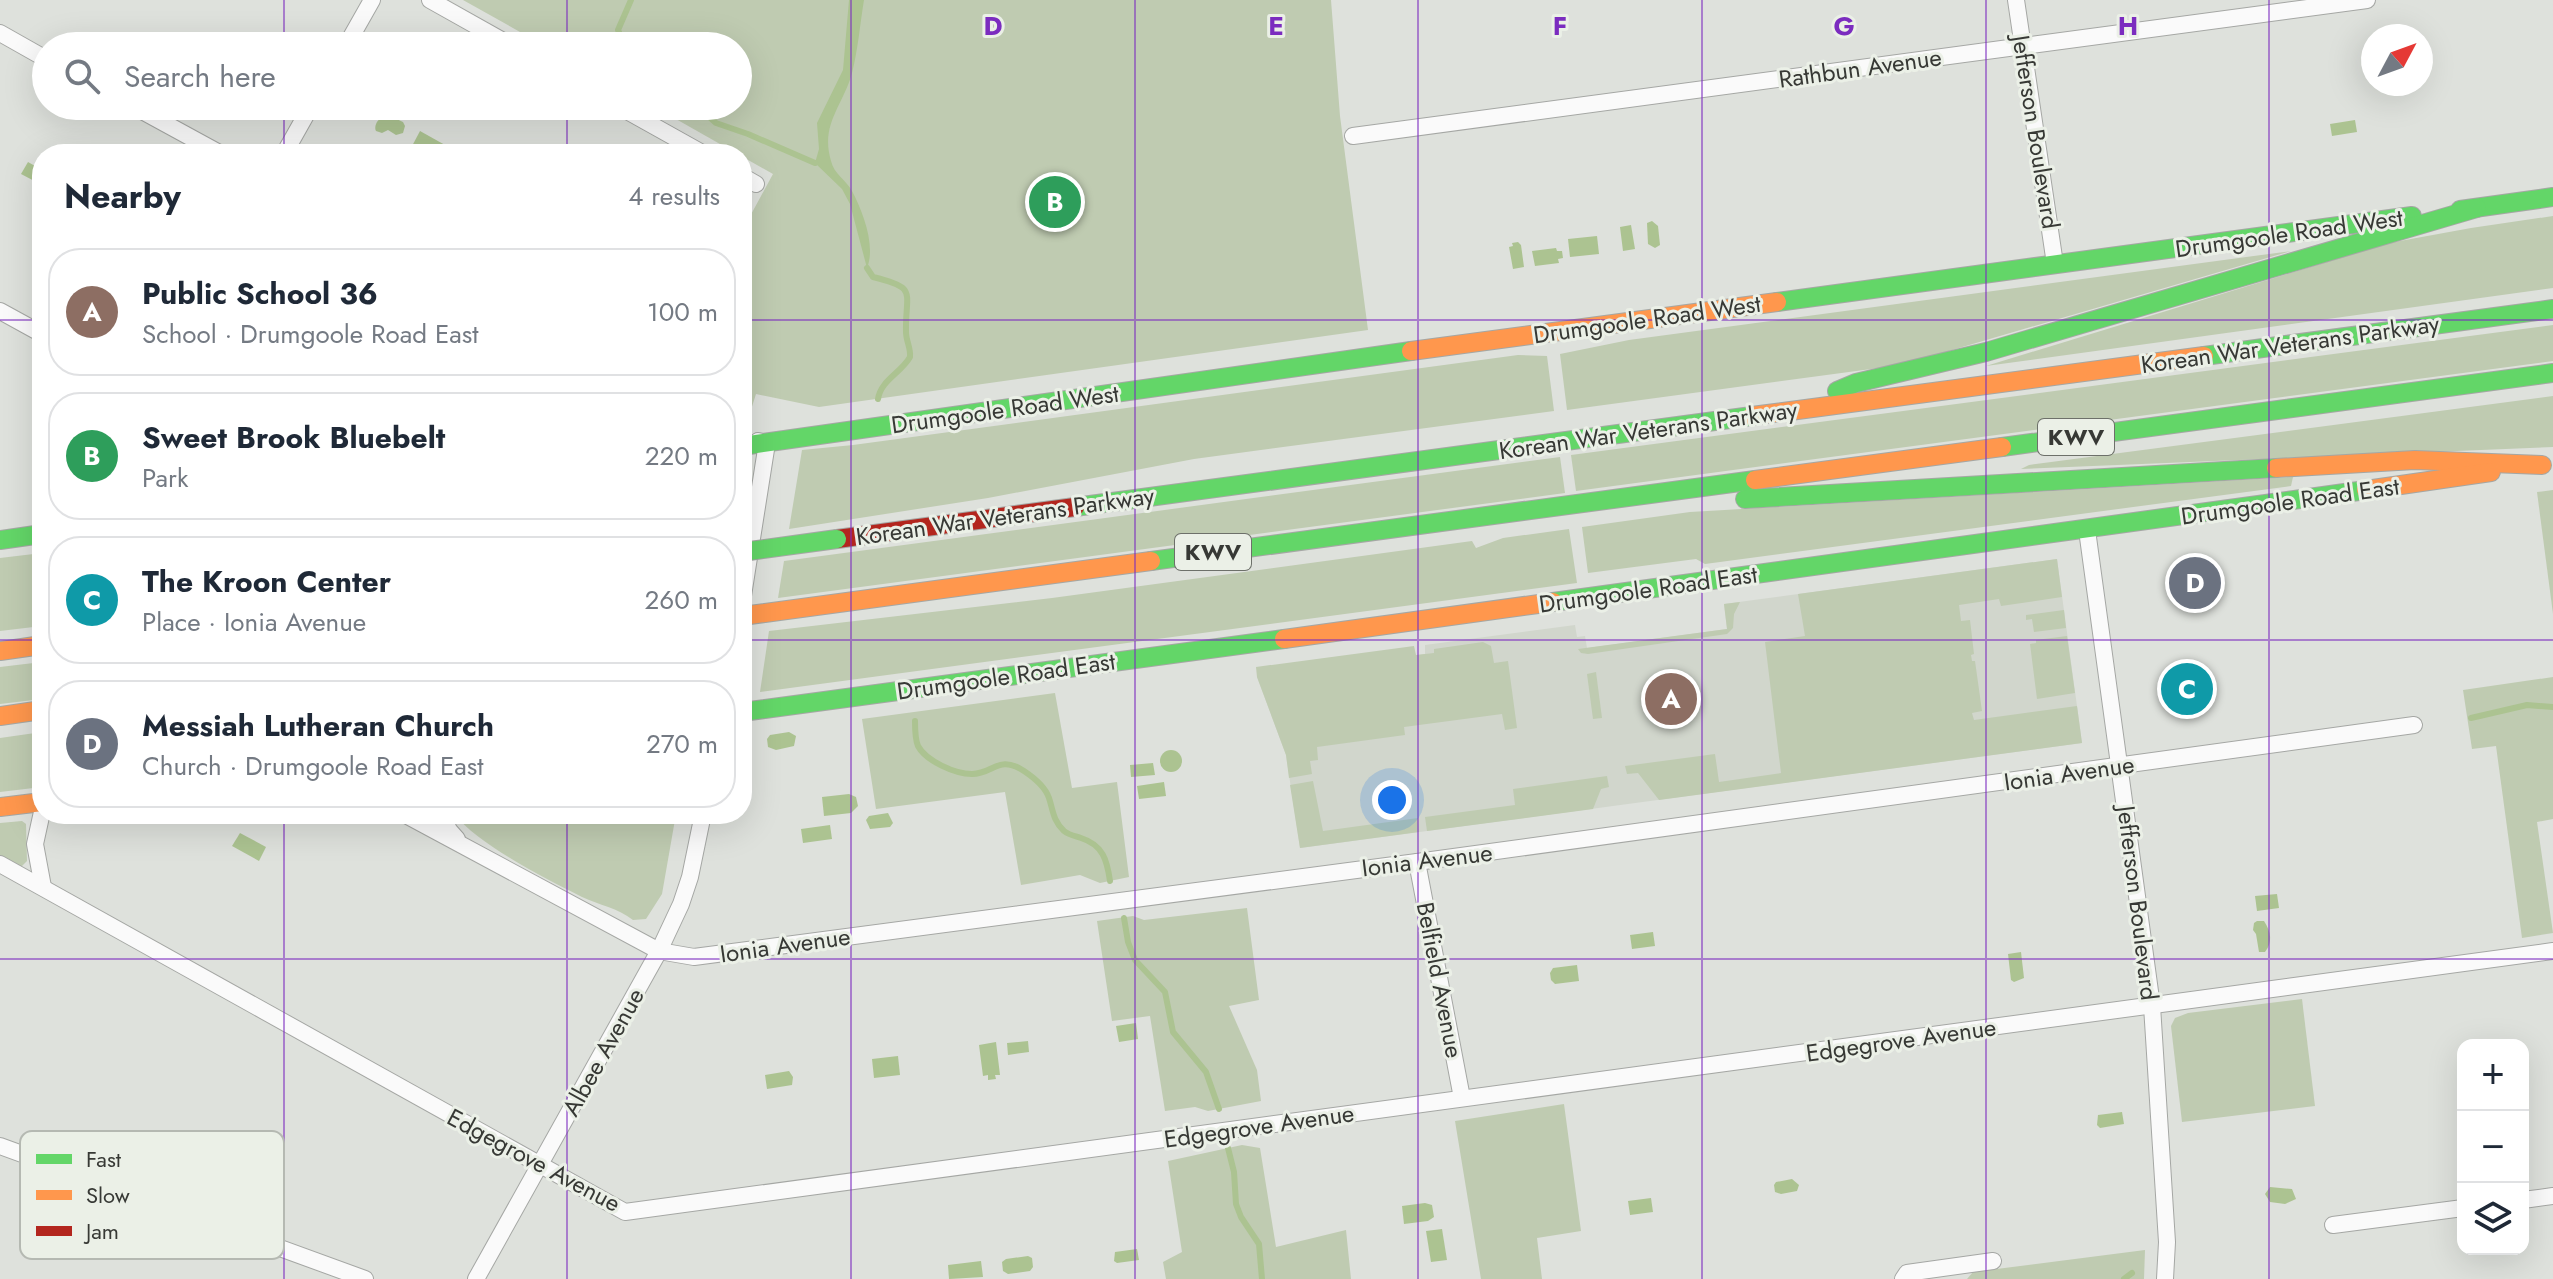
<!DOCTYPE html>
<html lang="en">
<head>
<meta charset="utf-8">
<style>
  :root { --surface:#fff; --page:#f6f6f7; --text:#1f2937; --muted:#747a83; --line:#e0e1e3; --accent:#7c3aed }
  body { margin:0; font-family:Jost,sans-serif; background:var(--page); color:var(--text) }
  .controls { position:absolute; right:24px; bottom:24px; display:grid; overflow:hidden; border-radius:16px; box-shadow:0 8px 32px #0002 }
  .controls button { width:72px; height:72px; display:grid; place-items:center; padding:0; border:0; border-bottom:2px solid var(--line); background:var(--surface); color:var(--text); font:40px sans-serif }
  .compass { position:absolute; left:2361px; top:24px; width:72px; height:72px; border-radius:50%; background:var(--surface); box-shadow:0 8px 32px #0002; rotate:49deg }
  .you { position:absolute; left:1392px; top:800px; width:28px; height:28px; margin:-20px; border:6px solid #fff; border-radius:50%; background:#1a73e8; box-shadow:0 0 0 12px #1a73e833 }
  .badge { display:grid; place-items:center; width:52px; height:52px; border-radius:50%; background:var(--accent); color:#fff; font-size:26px; font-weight:700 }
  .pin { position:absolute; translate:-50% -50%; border:4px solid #fff; box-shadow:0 2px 8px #0006 }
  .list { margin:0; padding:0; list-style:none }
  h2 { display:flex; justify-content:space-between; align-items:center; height:104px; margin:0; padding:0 32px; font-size:34px }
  h2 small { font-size:26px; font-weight:400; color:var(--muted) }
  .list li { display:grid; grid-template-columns:52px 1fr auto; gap:24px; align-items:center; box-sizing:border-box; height:128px; margin:0 16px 16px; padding:0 16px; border:2px solid var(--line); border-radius:32px }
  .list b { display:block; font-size:30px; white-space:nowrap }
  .list p { margin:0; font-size:26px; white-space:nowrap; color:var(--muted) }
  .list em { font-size:26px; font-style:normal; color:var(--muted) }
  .icon { flex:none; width:44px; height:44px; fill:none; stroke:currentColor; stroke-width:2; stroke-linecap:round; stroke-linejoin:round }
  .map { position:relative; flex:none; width:2553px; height:1279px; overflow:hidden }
  .search { position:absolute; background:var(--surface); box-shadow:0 8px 32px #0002; left:32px; top:32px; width:720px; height:88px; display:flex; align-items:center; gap:20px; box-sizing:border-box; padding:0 28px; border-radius:44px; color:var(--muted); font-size:30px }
  .panel { position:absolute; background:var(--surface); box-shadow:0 8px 32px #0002; left:32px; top:144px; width:720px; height:680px; border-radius:32px }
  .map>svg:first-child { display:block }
  .built { fill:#d1d6cc }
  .green { fill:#bfcbb1 }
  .water { fill:#acc391 }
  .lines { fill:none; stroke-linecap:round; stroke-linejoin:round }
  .stream { stroke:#acc391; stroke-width:6 }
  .street-casing { stroke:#a5a7a4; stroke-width:18 }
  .fast-casing { stroke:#a5a7a4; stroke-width:20 }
  .slow-casing { stroke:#a5a7a4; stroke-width:20 }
  .jam-casing { stroke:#a5a7a4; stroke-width:20 }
  .street { stroke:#fafafa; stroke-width:16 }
  .fast { stroke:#63d668; stroke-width:18 }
  .slow { stroke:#ff974d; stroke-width:18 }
  .jam { stroke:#b3261e; stroke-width:18 }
  .fast-bridge-casing { stroke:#a5a7a4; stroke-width:20; stroke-linecap:butt }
  .fast-bridge { stroke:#63d668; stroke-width:18 }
  .grid { fill:none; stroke:#7b2cbf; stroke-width:2; stroke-opacity:0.55 }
  .labels { text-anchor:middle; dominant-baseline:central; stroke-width:6; stroke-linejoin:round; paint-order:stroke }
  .shield { fill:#ebf0e7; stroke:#6d706a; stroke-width:2 }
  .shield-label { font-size:22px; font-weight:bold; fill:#373935 }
  .street-label { font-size:24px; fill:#373935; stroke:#ebf0e7 }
  .key { fill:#ebf0e7; stroke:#b5b9b2; stroke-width:2 }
  .key-label { font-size:22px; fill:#373935 }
  .grid-label { font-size:26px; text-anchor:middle; font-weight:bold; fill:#7b2cbf; stroke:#ebf0e7; stroke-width:6; stroke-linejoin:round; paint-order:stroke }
</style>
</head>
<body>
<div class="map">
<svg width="2553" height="1279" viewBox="0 0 2553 1279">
  <rect width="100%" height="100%" fill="#dee1dc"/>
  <path class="built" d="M2057 559 2082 743 1300 848 1286 755 1257 677 1425 654V645L1575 625 1577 637 1585 636 1587 648 1727 629 1724 604Z"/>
  <g class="green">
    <path d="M463 0H1331L1340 116 1368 330 819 407 756 394 750 413 742 411V231L773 174 653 106H738V46H545Z"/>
    <path d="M2553 216V288L1986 366 2389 243 2471 228Z"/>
    <path d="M2291 251 1901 365 1567 410 1560 354 1629 340Z"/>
    <path d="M2553 325V361L1576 491 1571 455Z"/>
    <path d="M1518 355 1547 356 1554 411 1194 459 988 498 789 529 802 450 853 445Z"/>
    <path d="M2553 396V447L2021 469 2029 465Z"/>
    <path d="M1560 457 1565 493 778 598 784 561Z"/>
    <path d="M2293 477 2291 486 1705 564 1696 559 1588 573 1582 527 1690 512Z"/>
    <path d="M2553 490V614L2537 492Z"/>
    <path d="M1569 529 1577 583 760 692 769 631 1052 598 1472 541 1476 548 1503 538Z"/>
    <path d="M42 553V626L0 631V558Z"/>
    <path d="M2057 559 2062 597 2001 606 1999 599 1959 605 1961 621 1970 620 1974 654 1971 655 1972 661H1975L1982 711 1972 713 1974 720 2077 706 2082 743 1659 800 1638 773 1627 774 1625 766 1715 754 1719 782 1781 773 1765 642 1805 636 1798 594Z"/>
    <path d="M1740 602 1734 614 1733 628 1727 634 1588 654 1581 653 1578 649 1727 629 1724 604Z"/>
    <path d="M2064 610 2066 628 2034 632 2032 619 2026 620V615Z"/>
    <path d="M2067 636 2075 693 2037 699 2030 644 2036 643V640Z"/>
    <path d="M1483 642 1491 646 1494 663 1508 661 1517 728 1505 730 1502 714 1404 727 1405 735 1317 747 1318 760 1310 761 1312 774 1289 778 1286 755 1257 677 1256 667 1414 646 1416 655 1434 653V649Z"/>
    <path d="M42 662V699L0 704V667Z"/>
    <path d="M1596 672 1602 718 1593 719 1587 674Z"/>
    <path d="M2553 677V819L2537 822 2553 933 2522 938 2496 746 2472 749 2463 690Z"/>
    <path d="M1055 693 1072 788 1117 782 1129 877 1100 883 1080 875 1021 885 1005 792 876 809 862 719Z"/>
    <path d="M42 732V787L0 792V738Z"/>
    <path d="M1607 776 1609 787 1601 789 1593 809 1427 831 1425 817 1515 805 1513 789Z"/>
    <path d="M1313 781 1323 831 1418 818 1419 832 1300 848 1290 785Z"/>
    <path d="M454 814H676L662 894 646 919 633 920C618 908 599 905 582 897 546 879 479 845 454 814Z"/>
    <path d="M22 821 26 824 27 861 20 868 0 859V823Z"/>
    <path d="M1247 908 1259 1000 1229 1006 1257 1070 1261 1101 1208 1111 1195 1107 1165 1111 1150 1016 1112 1021 1097 921 1133 916 1144 920Z"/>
    <path d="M2302 999 2315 1106 2182 1122 2171 1026 2175 1018 2188 1013Z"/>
    <path d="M1564 1104 1581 1231 1537 1238 1542 1279H1481L1455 1121Z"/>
    <path d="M1242 1145 1260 1148 1276 1247 1346 1230 1351 1279H1166L1163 1262 1182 1252 1168 1161Z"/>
    <path d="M2145 1250 2144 1279H1967L1973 1272Z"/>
  </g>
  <g class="water">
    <path d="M849 0H864C860 24 858 50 852 73 843 106 820 124 831 161 834 174 846 180 852 191 863 212 876 246 867 268L850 204 842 189 815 163 819 149 817 123 843 70Z"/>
    <path d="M388 115 403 122 405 126 403 133 396 135 388 130 382 133 376 131C373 124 381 115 388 115Z"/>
    <path d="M2355 120 2357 132 2332 136 2330 124Z"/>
    <path d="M420 131 454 150 452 154H422L411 148Z"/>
    <path d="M28 162 42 170V185L21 174Z"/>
    <path d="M1652 221 1658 226 1660 245 1655 248 1648 244 1647 223Z"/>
    <path d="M1631 225 1635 249 1623 251 1620 227Z"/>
    <path d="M1597 236 1599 254 1570 257 1568 239Z"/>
    <path d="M1518 242 1521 245 1524 267 1513 269 1509 247 1513 246 1512 243Z"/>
    <path d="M1556 248 1557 251H1562L1563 258 1558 259 1559 263 1535 266 1532 251Z"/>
    <path d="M789 732 796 736 794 746 776 750 768 747 767 739 770 735Z"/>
    <circle cx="1171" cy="761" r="11"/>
    <path d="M1153 763 1155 775 1131 777 1130 765Z"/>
    <path d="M1164 782 1166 796 1139 799 1137 786Z"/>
    <path d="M849 794 856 797 858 806 851 813 824 816 822 797Z"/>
    <path d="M888 813 893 823 890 827 870 829 866 820 869 816Z"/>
    <path d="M830 825 832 839 803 843 801 829Z"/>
    <path d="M240 833 266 847 259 861 232 846Z"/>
    <path d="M2277 894 2279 908 2257 911 2255 896Z"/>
    <path d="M2257 921H2264C2271 932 2273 942 2265 952H2259L2256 934 2253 930 2254 923Z"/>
    <path d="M1653 932 1655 946 1632 949 1630 935Z"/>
    <path d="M2021 952 2024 978 2014 982 2011 980 2008 954Z"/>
    <path d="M1577 965 1579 981 1555 984 1551 980 1550 973 1553 968Z"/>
    <path d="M1136 1023 1138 1039 1119 1042 1116 1026Z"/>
    <path d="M1028 1041 1029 1052 1008 1055 1007 1043Z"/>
    <path d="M996 1042 1000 1075H995L996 1079 988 1080V1075L983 1076 979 1045Z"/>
    <path d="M898 1056 900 1075 874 1078 872 1059Z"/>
    <path d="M789 1071 793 1077 792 1085 767 1089 765 1075Z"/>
    <path d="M2122 1112 2124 1124 2100 1128 2097 1125 2098 1115Z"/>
    <path d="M1792 1179 1799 1185 1797 1191 1781 1194 1775 1192 1774 1185 1776 1182Z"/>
    <path d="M2270 1187 2292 1189 2296 1199 2285 1204 2270 1202 2265 1194Z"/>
    <path d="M1651 1198 1653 1212 1630 1215 1628 1201Z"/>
    <path d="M1425 1203 1432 1205 1434 1217 1428 1221 1404 1224 1402 1206Z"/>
    <path d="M1442 1229 1447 1260 1431 1262 1426 1231Z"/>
    <path d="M1137 1249 1139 1260 1117 1263 1114 1261 1115 1252Z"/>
    <path d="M1028 1256 1032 1258 1033 1267 1030 1271 1008 1274 1003 1271 1002 1262 1006 1259Z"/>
    <path d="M981 1261 983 1277 949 1279 948 1265Z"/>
  </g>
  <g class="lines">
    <g class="stream">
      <path d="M630 46 622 39 618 30 631 0"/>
      <path d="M697 106 716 123 748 134 815 163"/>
      <path d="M867 268 873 277C919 288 905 292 906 332 906 341 911 348 910 357 901 373 881 380 878 399"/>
      <path d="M2471 718 2527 705 2553 707"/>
      <path d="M915 721C915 729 915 739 918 746 926 761 955 774 972 774 994 774 998 754 1024 771 1033 777 1045 786 1049 798 1053 810 1053 821 1064 831 1069 835 1075 836 1081 838 1103 845 1107 860 1110 881"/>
      <path d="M1124 918 1128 942 1135 960 1165 992 1173 1032 1206 1072 1219 1109"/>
      <path d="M1228 1148 1234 1172 1236 1204 1241 1217 1259 1244 1262 1279"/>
      <path d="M2124 1279 2132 1273"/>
    </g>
    <defs>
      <g id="street">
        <path d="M430 0 512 46"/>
        <path d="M2016 0 2055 264"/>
        <path d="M0 33 46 59"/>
        <path d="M346 46 372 0"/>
        <path d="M133 106 221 154"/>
        <path d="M618 106 704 154"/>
        <path d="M1353 136 2367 0"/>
        <path d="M284 154 311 106"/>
        <path d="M742 176 756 184"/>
        <path d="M0 311 42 334"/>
        <path d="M2087 530 2152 1006 2167 1242 2165 1279"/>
        <path d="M742 602 767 443 758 441"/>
        <path d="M42 812 35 844 43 887"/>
        <path d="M404 814 659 951 694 957 1417 862 2414 725"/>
        <path d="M442 814 449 830 457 839"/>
        <path d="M1417 862 1462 1098"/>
        <path d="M0 864 625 1212 2553 951"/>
        <path d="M0 1146 365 1279"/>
        <path d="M2523 1200 2553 1196"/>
        <path d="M2333 1225 2463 1208"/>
        <path d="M476 1279 659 951 681 904 690 877 703 814"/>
        <path d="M1903 1279 1907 1273 1993 1261"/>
      </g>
      <g id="fast">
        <path d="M2460 210 2553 197"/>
        <path d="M1777 302 2412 216"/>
        <path d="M2204 356 2553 309"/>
        <path d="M1837 391 1856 383 1986 352 2477 208"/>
        <path d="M742 446 1411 351"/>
        <path d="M2002 447 2553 373"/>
        <path d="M1745 499 2276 468"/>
        <path d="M1075 507 1752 416"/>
        <path d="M0 540 42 534"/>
        <path d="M1151 561 1755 480"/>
        <path d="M1553 602 2366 490"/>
        <path d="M742 712 1284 639"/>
      </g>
      <g id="slow">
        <path d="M1411 351 1777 302"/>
        <path d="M1752 416 2204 356"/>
        <path d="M2276 468 2415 460 2542 465"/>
        <path d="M1755 480 2002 447"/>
        <path d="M2366 490 2491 472"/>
        <path d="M742 616 1151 561"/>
        <path d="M1284 639 1553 602"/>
        <path d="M0 651 42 645"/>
        <path d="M0 716 42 710"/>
        <path d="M0 807 42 802"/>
      </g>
      <path id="jam" d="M837 539 1075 507"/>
    </defs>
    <use href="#street" class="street-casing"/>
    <use href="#fast" class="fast-casing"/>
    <use href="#slow" class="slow-casing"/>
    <use href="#jam" class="jam-casing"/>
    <use href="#street" class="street"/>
    <use href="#fast" class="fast"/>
    <use href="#slow" class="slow"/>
    <use href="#jam" class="jam"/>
    <defs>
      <path id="fast-bridge" d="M742 552 837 539"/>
    </defs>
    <use href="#fast-bridge" class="fast-bridge-casing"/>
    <use href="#fast-bridge" class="fast-bridge"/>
  </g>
  <path class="grid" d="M284 0V46M567 0V46M851 0V1279M1135 0V1279M1418 0V1279M1702 0V1279M1986 0V1279M2269 0V1279M284 106V154M567 106V154M0 320H42M742 320H2553M0 640H42M742 640H2553M284 814V1279M567 814V1279M0 959H2553"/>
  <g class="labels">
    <g class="shield">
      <rect x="2038" y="419" width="76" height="36" rx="6"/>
      <rect x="1175" y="534" width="76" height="36" rx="6"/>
    </g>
    <g class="shield-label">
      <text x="2076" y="437">KWV</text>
      <text x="1213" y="552">KWV</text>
    </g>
    <g class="street-label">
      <text transform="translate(1860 68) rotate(-8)">Rathbun Avenue</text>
      <text transform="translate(2036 132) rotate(81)">Jefferson Boulevard</text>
      <text transform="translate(2289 233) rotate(-8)">Drumgoole Road West</text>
      <text transform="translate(1647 319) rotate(-8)">Drumgoole Road West</text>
      <text transform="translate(2290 344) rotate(-8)">Korean War Veterans Parkway</text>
      <text transform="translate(1005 409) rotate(-8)">Drumgoole Road West</text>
      <text transform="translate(1648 430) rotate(-8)">Korean War Veterans Parkway</text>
      <text transform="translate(2290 501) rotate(-8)">Drumgoole Road East</text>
      <text transform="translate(1005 516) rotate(-8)">Korean War Veterans Parkway</text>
      <text transform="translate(1648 589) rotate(-8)">Drumgoole Road East</text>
      <text transform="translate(1006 676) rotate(-8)">Drumgoole Road East</text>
      <text transform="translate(2069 773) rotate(-8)">Ionia Avenue</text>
      <text transform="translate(1427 860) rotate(-7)">Ionia Avenue</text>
      <text transform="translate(2138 903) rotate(83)">Jefferson Boulevard</text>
      <text transform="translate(785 945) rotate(-8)">Ionia Avenue</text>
      <text transform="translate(1440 980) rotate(79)">Belfield Avenue</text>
      <text transform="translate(1901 1040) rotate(-8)">Edgegrove Avenue</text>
      <text transform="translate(603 1052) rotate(-61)">Albee Avenue</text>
      <text transform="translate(1259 1126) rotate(-8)">Edgegrove Avenue</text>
      <text transform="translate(534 1160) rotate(28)">Edgegrove Avenue</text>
    </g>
  </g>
  <rect x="20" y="1131" width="264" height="128" rx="12" class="key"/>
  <rect x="36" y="1154" width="36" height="10" fill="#63d668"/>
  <rect x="36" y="1190" width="36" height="10" fill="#ff974d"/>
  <rect x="36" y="1226" width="36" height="10" fill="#b3261e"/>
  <g class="key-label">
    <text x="86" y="1167">Fast</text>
    <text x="86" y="1203">Slow</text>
    <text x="86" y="1239">Jam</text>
  </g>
  <g class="grid-label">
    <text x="993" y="35">D</text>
    <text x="1276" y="35">E</text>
    <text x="1560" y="35">F</text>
    <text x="1844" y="35">G</text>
    <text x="2128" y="35">H</text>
  </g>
</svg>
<div class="controls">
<button>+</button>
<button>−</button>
<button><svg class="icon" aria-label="layers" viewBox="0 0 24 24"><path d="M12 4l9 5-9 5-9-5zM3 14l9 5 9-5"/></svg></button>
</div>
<svg class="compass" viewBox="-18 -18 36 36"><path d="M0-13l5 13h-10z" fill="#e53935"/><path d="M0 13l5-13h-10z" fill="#747a83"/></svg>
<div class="you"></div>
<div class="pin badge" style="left:1671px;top:699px;background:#8d6e63">A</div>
<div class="pin badge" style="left:1055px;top:202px;background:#2e9e5b">B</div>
<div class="pin badge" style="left:2187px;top:689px;background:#0f9aa8">C</div>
<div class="pin badge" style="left:2195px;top:583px;background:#6b7280">D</div>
<div class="search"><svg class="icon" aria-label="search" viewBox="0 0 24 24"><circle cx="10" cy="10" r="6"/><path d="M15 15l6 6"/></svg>Search here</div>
<section class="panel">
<h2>Nearby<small>4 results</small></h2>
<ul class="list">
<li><span class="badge" style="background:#8d6e63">A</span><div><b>Public School 36</b><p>School · Drumgoole Road East</p></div><em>100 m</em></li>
<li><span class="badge" style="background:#2e9e5b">B</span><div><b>Sweet Brook Bluebelt</b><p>Park</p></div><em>220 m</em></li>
<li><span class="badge" style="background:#0f9aa8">C</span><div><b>The Kroon Center</b><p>Place · Ionia Avenue</p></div><em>260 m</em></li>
<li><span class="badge" style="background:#6b7280">D</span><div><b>Messiah Lutheran Church</b><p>Church · Drumgoole Road East</p></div><em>270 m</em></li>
</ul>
</section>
</div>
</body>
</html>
